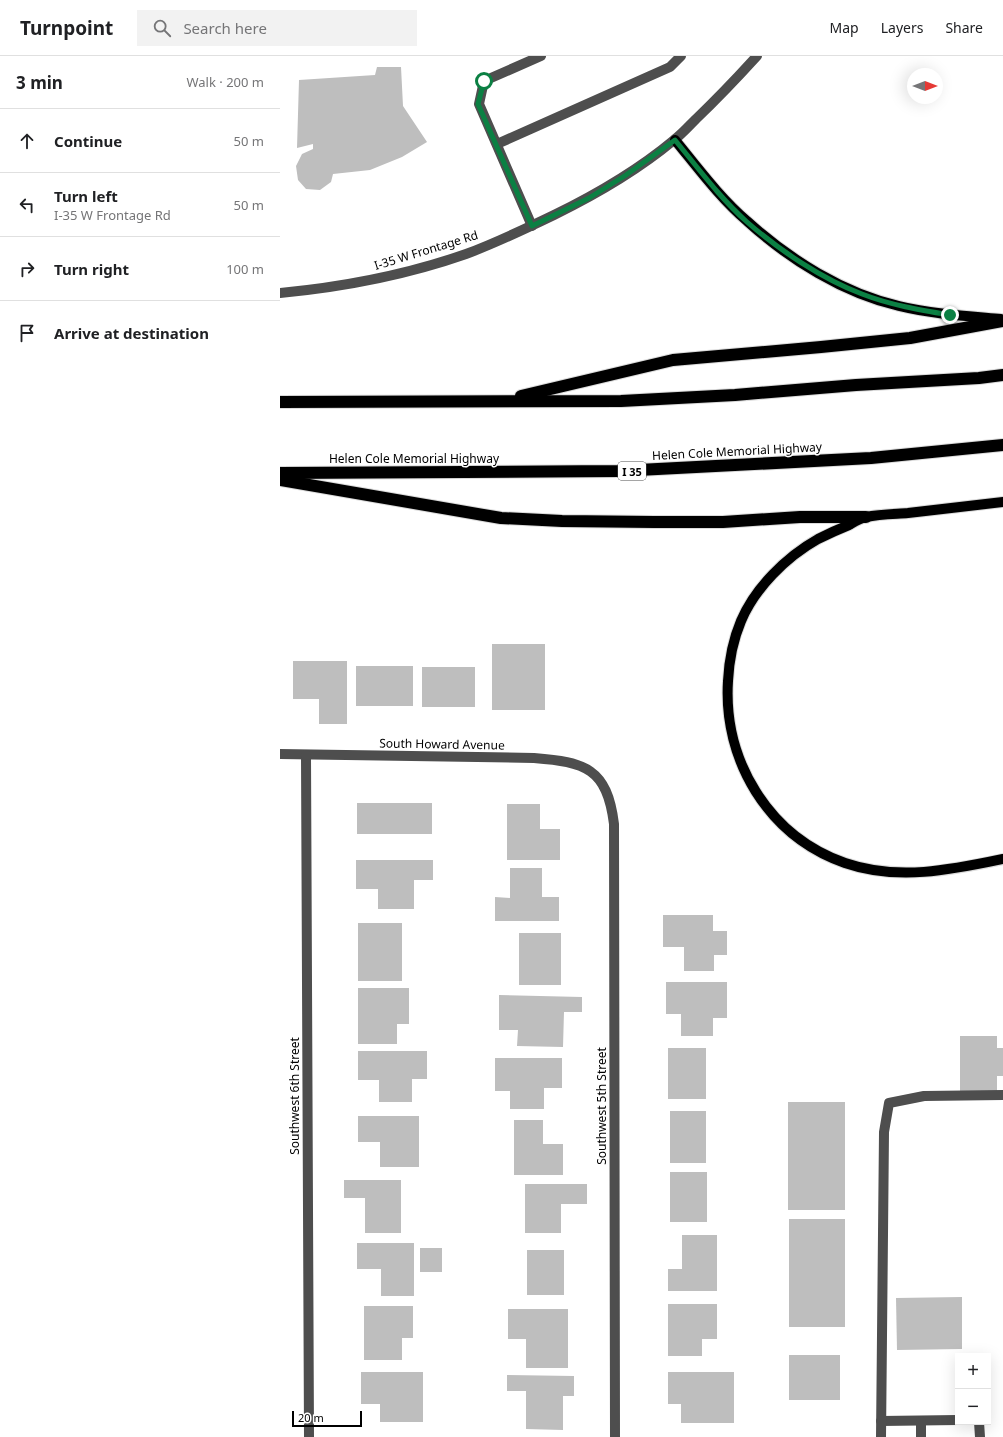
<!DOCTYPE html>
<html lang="en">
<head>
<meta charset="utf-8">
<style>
  :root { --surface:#fff; --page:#f2f2f2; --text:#202124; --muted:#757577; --line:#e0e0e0 }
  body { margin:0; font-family:"Noto Sans",sans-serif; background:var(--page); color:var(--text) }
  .controls { position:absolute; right:12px; bottom:12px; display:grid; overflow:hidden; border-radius:0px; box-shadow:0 4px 16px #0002 }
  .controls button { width:36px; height:36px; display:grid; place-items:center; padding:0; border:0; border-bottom:1px solid var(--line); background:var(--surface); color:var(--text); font:20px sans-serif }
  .compass { position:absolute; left:627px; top:12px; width:36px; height:36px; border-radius:50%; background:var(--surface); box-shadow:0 4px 16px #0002; rotate:90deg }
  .scale { position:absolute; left:12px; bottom:10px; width:70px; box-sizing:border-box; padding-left:4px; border:2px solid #000; border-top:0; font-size:11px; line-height:14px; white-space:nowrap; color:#000; -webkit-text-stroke:3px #fff; paint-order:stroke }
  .stop { position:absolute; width:12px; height:12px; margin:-9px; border:3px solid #0b8043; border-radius:50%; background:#fff }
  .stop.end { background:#0b8043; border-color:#fff; box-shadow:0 1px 4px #0008 }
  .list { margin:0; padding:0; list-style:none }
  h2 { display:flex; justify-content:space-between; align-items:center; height:52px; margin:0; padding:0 16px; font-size:17px }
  h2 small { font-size:13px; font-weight:400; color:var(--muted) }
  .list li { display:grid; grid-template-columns:26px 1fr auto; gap:12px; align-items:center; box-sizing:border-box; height:64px; padding:0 16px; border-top:1px solid var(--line) }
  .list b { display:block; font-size:15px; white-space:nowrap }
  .list p { margin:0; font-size:13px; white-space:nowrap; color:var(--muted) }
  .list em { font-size:13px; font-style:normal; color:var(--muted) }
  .icon { flex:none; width:22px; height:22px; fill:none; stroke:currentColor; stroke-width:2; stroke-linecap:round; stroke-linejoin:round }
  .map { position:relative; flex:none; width:723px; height:1381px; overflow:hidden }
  header { display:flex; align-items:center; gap:24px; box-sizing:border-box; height:56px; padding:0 20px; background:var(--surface); border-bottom:1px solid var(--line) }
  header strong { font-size:19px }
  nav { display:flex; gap:22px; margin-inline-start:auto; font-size:14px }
  .search { width:280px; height:36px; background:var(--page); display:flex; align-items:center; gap:10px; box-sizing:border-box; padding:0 14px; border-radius:0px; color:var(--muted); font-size:15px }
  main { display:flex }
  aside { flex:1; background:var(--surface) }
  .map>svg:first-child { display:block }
  .building { fill:#bebebe }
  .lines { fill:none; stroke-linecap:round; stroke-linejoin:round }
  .major-casing { stroke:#dbdbdb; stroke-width:12 }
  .highway-casing { stroke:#dbdbdb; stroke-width:14 }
  .minor { stroke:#4e4e4e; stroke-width:10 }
  .major { stroke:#000; stroke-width:10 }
  .highway { stroke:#000; stroke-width:12 }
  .route { stroke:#0b8043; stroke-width:5 }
  .labels { text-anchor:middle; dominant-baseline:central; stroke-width:3; stroke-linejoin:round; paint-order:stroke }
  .shield { fill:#fff; stroke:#4c4c4c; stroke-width:1 }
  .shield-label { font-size:11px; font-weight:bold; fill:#000 }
  .street-label { font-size:12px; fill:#000; stroke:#fff }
</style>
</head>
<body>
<header>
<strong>Turnpoint</strong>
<div class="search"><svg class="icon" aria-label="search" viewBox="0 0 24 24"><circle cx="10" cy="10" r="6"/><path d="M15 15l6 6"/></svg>Search here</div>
<nav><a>Map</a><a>Layers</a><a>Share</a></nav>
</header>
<main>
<aside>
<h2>3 min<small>Walk · 200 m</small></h2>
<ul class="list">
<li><svg class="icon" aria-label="ahead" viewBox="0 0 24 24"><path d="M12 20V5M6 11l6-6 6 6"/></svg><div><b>Continue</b></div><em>50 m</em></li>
<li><svg class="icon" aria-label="left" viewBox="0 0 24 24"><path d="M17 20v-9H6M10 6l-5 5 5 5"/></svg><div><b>Turn left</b><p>I-35 W Frontage Rd</p></div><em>50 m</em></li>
<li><svg class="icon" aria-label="right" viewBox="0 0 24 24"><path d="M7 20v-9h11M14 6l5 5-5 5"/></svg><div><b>Turn right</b></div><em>100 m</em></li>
<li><svg class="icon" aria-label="arrive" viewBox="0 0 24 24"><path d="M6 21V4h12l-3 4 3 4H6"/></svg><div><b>Arrive at destination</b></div></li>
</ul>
</aside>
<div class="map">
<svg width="723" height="1381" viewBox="0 0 723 1381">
  <rect width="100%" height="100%" fill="#fff"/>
  <g class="building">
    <path d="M97 11H121L123 50 147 86 122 101 90 114 53 118 51 126 40 134 26 133 18 124 16 110 22 98 33 93V88L17 92 19 24 95 19Z"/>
    <rect x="212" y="588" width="53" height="66"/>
    <path d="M13 605H67V668H39V643H13Z"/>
    <rect x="76" y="610" width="57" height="40"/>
    <rect x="142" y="611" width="53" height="40"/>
    <rect x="77" y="747" width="75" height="31"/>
    <path d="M227 748H260V773H280V804H227Z"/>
    <path d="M76 804H153V824H134V853H98V833H76Z"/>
    <path d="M230 812H262V841H279V865H215V841L230 842Z"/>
    <path d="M383 859H433V875H447V899H434V915H404V891H383Z"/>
    <rect x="78" y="867" width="44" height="58"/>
    <rect x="239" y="877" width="42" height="52"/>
    <path d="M386 926H447V962H433V980H401V958H386Z"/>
    <path d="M78 932H129V968H117V988H78Z"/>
    <path d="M219 939 302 941V956H284L283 991 237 990 238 974H219Z"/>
    <path d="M680 980H717V992H723V1020H717V1036H680Z"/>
    <rect x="388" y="992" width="38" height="51"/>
    <path d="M78 995H147V1023H132V1046H99V1024H78Z"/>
    <path d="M215 1002H282V1032H264V1053H230V1035H215Z"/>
    <rect x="508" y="1046" width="57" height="108"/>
    <rect x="390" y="1055" width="36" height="52"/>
    <path d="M78 1060H139V1111H100V1086H78Z"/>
    <path d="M234 1064H263V1088H283V1119H234Z"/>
    <rect x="390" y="1116" width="37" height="50"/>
    <path d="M64 1124H121V1177H85V1142H64Z"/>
    <path d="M245 1128H307V1148H281V1177H245Z"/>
    <rect x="509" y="1163" width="56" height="108"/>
    <path d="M402 1179H437V1235H388V1213H402Z"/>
    <path d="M77 1187H134V1240H101V1213H77Z"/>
    <rect x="140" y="1192" width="22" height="24"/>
    <rect x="247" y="1194" width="37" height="45"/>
    <path d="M682 1241V1293L617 1294 616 1242Z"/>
    <path d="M388 1248H437V1283H422V1300H388Z"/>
    <path d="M84 1250H133V1282H122V1304H84Z"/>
    <path d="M228 1253H288V1312H246V1283H228Z"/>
    <rect x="509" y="1299" width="51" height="45"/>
    <path d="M81 1316H143V1366H100V1348H81Z"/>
    <path d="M388 1316H454V1367H401V1348H388Z"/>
    <path d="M227 1319 294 1320V1340H283V1374L246 1373V1335H227Z"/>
  </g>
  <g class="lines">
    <defs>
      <g id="major">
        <path d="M395 84C418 112 440 142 467 165 510 204 563 237 619 250 652 258 687 260 721 263"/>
        <path d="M723 446C691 450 660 453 628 457 615 458 600 458 586 461 580 462 574 466 569 469 559 473 548 478 538 483 506 501 475 532 461 565 453 584 449 605 448 625 443 704 488 780 565 807 617 825 671 814 723 803"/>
      </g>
      <g id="highway">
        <path d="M241 340 393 304 541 291 630 282 723 265"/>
        <path d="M0 346 341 345 455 339 576 329 699 322 723 319"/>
        <path d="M0 417 339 415 591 402 723 389"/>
        <path d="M0 424 221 462 282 465 374 466H443L520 461H586"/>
      </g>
    </defs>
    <use href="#major" class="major-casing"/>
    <use href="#highway" class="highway-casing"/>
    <g class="minor">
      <path d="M217 88 390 11 401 0"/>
      <path d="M252 170 199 48 204 25 261 0"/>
      <path d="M0 237C63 231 126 219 186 198 216 187 245 173 274 159 317 138 358 114 394 84 402 78 409 70 416 63 437 43 457 22 477 0"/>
      <path d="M0 698 254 702C305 706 327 712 334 768L335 1381"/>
      <path d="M26 699 29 1381"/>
      <path d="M601 1365 678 1364"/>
      <path d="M699 1366 700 1381"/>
      <path d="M601 1381 604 1076 609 1047 644 1040 723 1039"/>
      <path d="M641 1381V1365"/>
    </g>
    <use href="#major" class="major"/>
    <use href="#highway" class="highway"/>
  </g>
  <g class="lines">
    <path class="route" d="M204 25 198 48 252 170 309 142 346 119 395 84C418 112 440 142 467 166 499 194 542 223 582 238 610 249 640 254 670 259"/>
  </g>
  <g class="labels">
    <rect class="shield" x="338" y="406" width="28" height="18" rx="3"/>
    <g class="shield-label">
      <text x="352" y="415">I 35</text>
    </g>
    <g class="street-label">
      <text transform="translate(146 194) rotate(-17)">I-35 W Frontage Rd</text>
      <text transform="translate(457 395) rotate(-3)">Helen Cole Memorial Highway</text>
      <text x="134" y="402">Helen Cole Memorial Highway</text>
      <text transform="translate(162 688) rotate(1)">South Howard Avenue</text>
      <text transform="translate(14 1040) rotate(-90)">Southwest 6th Street</text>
      <text transform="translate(321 1050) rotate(-90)">Southwest 5th Street</text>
    </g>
  </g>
</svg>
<div class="controls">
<button>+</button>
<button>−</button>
</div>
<svg class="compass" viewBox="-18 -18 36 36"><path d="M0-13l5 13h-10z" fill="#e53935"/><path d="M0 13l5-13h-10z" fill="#757577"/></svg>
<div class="scale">20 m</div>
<div class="stop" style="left:204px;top:25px"></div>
<div class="stop end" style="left:670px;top:259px"></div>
</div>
</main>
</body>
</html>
